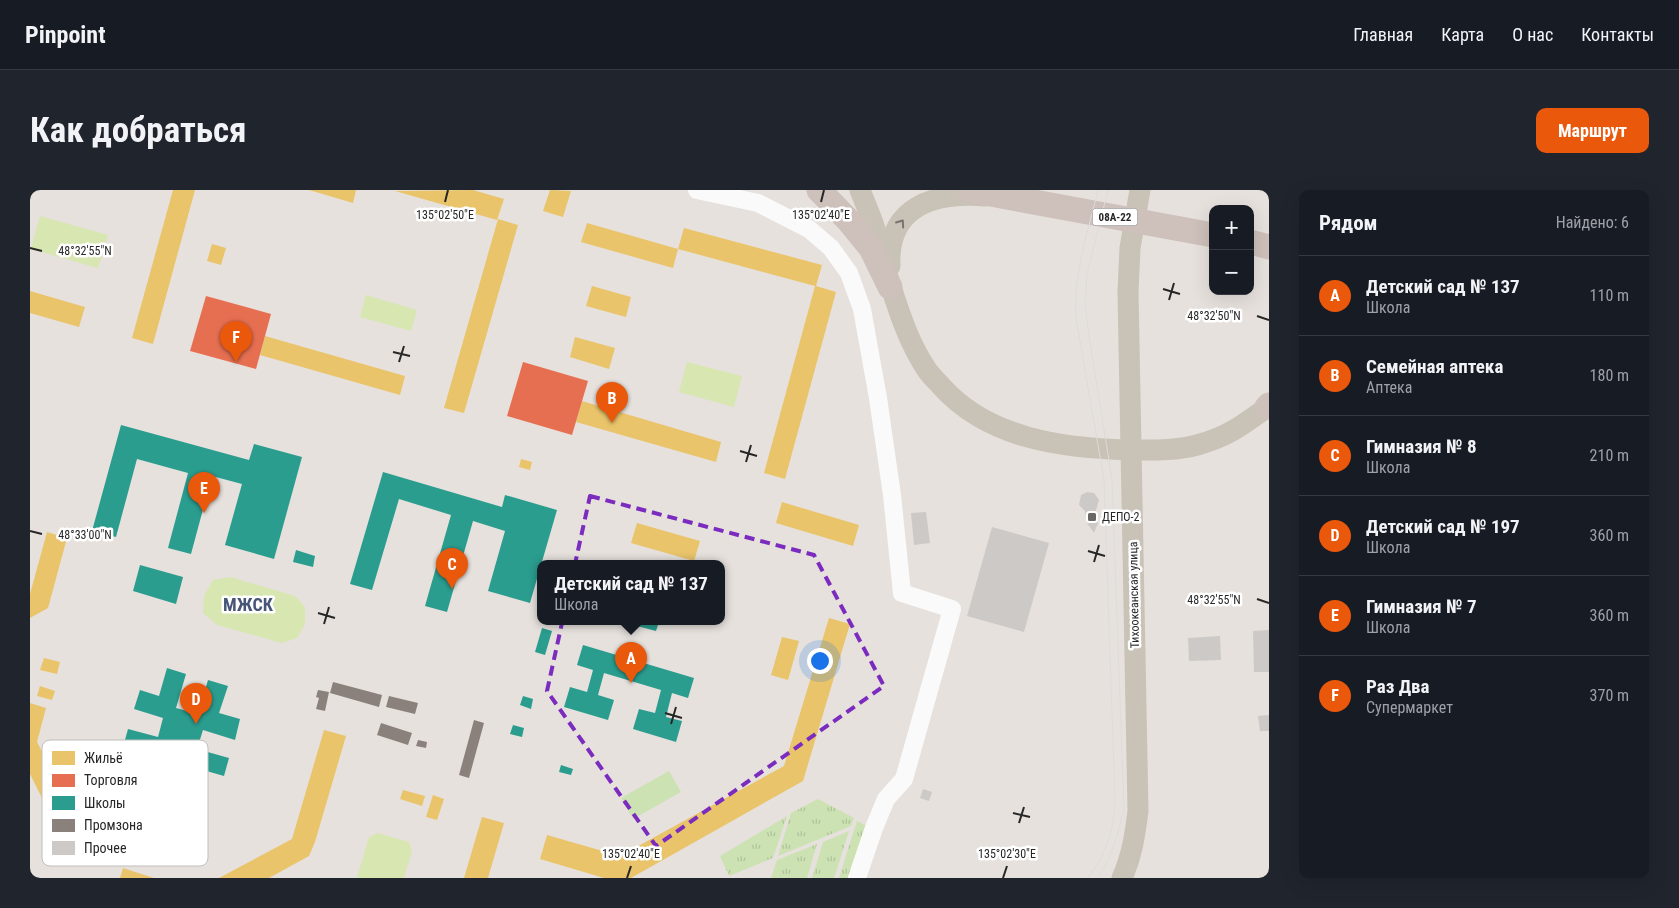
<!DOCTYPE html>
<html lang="ru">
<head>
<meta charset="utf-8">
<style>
  :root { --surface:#171b24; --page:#20242c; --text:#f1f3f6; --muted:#9ea1a6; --line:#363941; --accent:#ea580c }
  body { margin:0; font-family:"Roboto Condensed",sans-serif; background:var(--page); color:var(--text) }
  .controls { position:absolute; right:15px; top:15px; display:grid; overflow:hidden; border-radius:10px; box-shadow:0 5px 20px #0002 }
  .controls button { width:45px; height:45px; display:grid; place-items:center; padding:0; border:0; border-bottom:1px solid var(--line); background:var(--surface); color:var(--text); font:25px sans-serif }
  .you { position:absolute; left:789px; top:470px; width:18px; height:18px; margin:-12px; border:4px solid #fff; border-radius:50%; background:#1a73e8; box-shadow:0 0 0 8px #1a73e833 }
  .badge { display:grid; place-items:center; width:32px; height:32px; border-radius:50%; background:var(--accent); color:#fff; font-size:16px; font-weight:700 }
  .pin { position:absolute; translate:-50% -41px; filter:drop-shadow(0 1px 2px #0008) }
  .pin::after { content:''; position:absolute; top:26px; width:18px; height:15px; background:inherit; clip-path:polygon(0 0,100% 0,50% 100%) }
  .popup { position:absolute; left:507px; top:370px; width:188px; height:65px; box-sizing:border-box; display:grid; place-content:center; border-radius:10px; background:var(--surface); filter:drop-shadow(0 1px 4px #0005); font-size:16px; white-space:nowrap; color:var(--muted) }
  .popup b { font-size:19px; color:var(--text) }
  .popup::after { content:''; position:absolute; left:50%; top:100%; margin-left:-10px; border:10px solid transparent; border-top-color:var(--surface) }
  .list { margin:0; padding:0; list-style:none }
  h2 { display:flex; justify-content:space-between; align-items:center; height:65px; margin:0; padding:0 20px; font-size:21px }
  h2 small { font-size:16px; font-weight:400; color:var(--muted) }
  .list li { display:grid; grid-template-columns:32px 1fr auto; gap:15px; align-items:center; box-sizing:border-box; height:80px; padding:0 20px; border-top:1px solid var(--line) }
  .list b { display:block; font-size:19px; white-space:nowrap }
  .list p { margin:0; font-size:16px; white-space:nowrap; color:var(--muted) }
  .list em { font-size:16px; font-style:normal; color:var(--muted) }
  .map { position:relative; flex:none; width:1239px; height:688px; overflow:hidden; border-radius:10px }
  header { display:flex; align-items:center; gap:30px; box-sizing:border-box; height:70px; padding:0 25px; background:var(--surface); border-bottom:1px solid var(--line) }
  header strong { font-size:24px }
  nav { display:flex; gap:28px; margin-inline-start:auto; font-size:18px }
  .intro { display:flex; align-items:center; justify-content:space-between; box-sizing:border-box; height:120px; padding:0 30px }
  h1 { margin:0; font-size:35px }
  .button { padding:12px 22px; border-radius:10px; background:var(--accent); color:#fff; font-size:18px; font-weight:700 }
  main { display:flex; gap:30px; padding:0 30px }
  aside { flex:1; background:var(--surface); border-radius:10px; box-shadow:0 5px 20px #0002 }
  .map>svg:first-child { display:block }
  .grass { fill:url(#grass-tufts) }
  .park { fill:#cce2b3 }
  .pitch { fill:#d8e6b1 }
  .homes { fill:#e9c46a }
  .shops { fill:#e76f51 }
  .schools { fill:#2a9d8f }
  .industry { fill:#8a817c }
  .building { fill:#ccc9c6 }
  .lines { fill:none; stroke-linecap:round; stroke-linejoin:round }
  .minor { stroke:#fbfafa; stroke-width:18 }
  .major { stroke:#c9c2b7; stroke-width:21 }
  .highway { stroke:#cec0ba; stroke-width:25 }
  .tram { stroke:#dcdcdd; stroke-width:1 }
  .oneway { stroke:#78746f }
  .marked { fill:none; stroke:#7b2cbf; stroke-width:4; stroke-dasharray:10 6; stroke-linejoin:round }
  .ticks { fill:none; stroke:#272727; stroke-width:2 }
  .poi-dot { fill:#6a6866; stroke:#fff; stroke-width:2 }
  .labels { text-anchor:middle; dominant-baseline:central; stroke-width:5; stroke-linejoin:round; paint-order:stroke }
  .shield { fill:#fff; stroke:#686868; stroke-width:1 }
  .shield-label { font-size:11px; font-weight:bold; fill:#272727 }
  .poi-label { font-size:12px; fill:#272727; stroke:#fff; text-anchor:start }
  .street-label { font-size:12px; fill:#272727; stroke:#fff }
  .district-label { font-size:18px; font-weight:bold; fill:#475578; stroke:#fff }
  .key { fill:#fff; stroke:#bebebe; stroke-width:1 }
  .key-label { font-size:14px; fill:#272727 }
  .ticks-label { font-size:12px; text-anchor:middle; fill:#272727; stroke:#fff; stroke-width:5; stroke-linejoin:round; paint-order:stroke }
</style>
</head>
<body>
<header>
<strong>Pinpoint</strong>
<nav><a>Главная</a><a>Карта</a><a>О нас</a><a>Контакты</a></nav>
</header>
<div class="intro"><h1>Как добраться</h1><a class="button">Маршрут</a></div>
<main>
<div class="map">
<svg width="1239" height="688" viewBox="0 0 1239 688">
  <defs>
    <pattern id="grass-tufts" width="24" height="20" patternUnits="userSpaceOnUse" patternTransform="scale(1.25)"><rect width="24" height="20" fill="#cce2b3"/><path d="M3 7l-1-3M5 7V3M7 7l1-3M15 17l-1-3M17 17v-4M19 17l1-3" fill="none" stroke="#afc29a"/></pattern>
  </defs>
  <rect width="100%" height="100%" fill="#e6e1dc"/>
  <g class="grass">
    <path d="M788 609 824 628 821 636 748 666 761 623Z"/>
    <path d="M757 626 743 668 699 686 690 666Z"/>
    <path d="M827 631 841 638 825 688H809Z"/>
    <path d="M819 641 804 688H782L793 652Z"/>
    <path d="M787 654 777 688H741L747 670Z"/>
  </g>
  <path class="park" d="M639 581 651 602 603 629 591 608Z"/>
  <g class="pitch">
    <path d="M10 26 78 45 68 78 1 59Z"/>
    <path d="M336 105 387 120 381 141 330 127Z"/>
    <path d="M657 172 712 186 704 217 649 202Z"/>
    <path d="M200 387 265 406 275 417V434L267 448 252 453 187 435 173 423 174 406 183 390Z"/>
    <path d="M348 643 379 652 382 661 374 688H327L339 647Z"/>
  </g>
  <g class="homes">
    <path d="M143 0H165L123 154 102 148Z"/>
    <path d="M279 0H326L323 13Z"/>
    <path d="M443 0 474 9 467 30 365 1Z"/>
    <path d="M520 0 541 1 533 27 513 21Z"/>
    <path d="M468 29 488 35 434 223 414 218Z"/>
    <path d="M557 33 648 59 643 78 551 52Z"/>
    <path d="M654 38 792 75 786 96 806 102 755 289 734 283 785 96 648 59Z"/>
    <path d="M182 54 196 58 191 75 177 71Z"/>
    <path d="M562 96 601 107 596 127 556 116Z"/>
    <path d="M0 101 55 117 49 137 0 123Z"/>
    <path d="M235 146 375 186 370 205 230 165Z"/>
    <path d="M545 147 585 158 579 179 540 167Z"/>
    <path d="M552 211 691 252 686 272 546 232Z"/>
    <path d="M491 269 502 272 500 280 489 277Z"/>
    <path d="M752 312 829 335 823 356 746 333Z"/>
    <path d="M607 333 670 351 664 371 601 353Z"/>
    <path d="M17 342 37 348 18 418 0 428V404Z"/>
    <path d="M799 428 820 434 773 591 601 688H574L510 669 517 645 590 666 754 576Z"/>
    <path d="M752 447 769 451 758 490 741 485Z"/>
    <path d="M14 468 30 472 27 484 10 480Z"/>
    <path d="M10 496 25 501 22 510 7 506Z"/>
    <path d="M0 513 16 518 7 552 37 609 110 631 104 653 22 628 0 584Z"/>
    <path d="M294 540 316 546 285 652 279 666 239 688H189L262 649Z"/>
    <path d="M34 562 42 576 35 580 28 565Z"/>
    <path d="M57 585 65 587 61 602 53 600Z"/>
    <path d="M373 600 395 606 392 616 370 609Z"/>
    <path d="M403 605 414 609 407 630 396 627Z"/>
    <path d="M452 627 474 633 458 688H434Z"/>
    <path d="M93 678 124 688H90Z"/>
  </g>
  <g class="shops">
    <path d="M176 106 241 124 226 179 160 161Z"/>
    <path d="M493 172 558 191 542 245 477 226Z"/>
  </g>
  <g class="schools">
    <path d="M91 235 219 270 224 254 272 267 244 369 195 355 212 294 182 286 161 364 138 358 158 283 107 269 86 347 62 341Z"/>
    <path d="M353 282 472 317 475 305 527 320 500 413 458 401 475 341 443 331 417 422 395 416 421 325 369 309 342 400 320 394Z"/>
    <path d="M266 360 285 366 283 377 263 372Z"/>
    <path d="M110 375 153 387 146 414 103 401Z"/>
    <path d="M608 432H629L626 441 607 436Z"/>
    <path d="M512 438 522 441 515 465 505 462Z"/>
    <path d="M553 455 664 488 658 508 642 503 636 527 652 531 646 552 603 539 609 519 625 523 631 500 574 483 568 505 584 510 578 530 534 517 540 497 557 502 563 480 547 475Z"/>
    <path d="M137 478 156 484 146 518 168 524 178 490 198 496 189 523 210 529 205 550 173 540 167 559 199 568 194 586 173 580 166 601 147 596 156 566 134 559 125 590 106 585 112 562 93 557 98 539 128 547 133 528 104 519 110 500 129 506Z"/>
    <path d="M493 506 503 509 501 519 490 515Z"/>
    <path d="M483 535 494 538 492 547 480 544Z"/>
    <path d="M531 575 543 579 541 585 529 582Z"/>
  </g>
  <g class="industry">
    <path d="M303 492 352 505 349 517 300 503Z"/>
    <path d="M288 500 299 502 295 521 286 519 289 508 286 507Z"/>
    <path d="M359 506 388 513 385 524 356 517Z"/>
    <path d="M444 530 454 533 439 588 429 585Z"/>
    <path d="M351 533 382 543 378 555 347 545Z"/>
    <path d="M388 550 397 552 396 558 386 556Z"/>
  </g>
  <g class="building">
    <path d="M1057 302 1064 303 1069 310 1066 320 1068 333 1064 343 1057 333 1055 321 1049 315 1051 305Z"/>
    <path d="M896 322 900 353 884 355 881 323Z"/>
    <path d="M962 337 1019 353 994 442 937 426Z"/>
    <path d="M1239 440V482H1224L1223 441Z"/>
    <path d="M1190 446 1191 470 1159 471 1158 448Z"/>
    <path d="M1239 525V541H1230L1228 526Z"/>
    <path d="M893 599 902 602 899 611 890 608Z"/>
  </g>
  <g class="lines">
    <path class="minor" d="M667 0 728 13 779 39 801 58 819 83 832 119 848 208 862 305 872 403 922 419 874 589 856 609 844 638 827 688"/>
    <g class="major">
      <path d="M830 0C835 13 841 26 845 39 851 58 854 78 861 97 870 125 880 155 897 180 901 186 907 191 912 197 959 249 1033 258 1099 260 1122 260 1145 261 1167 255 1198 247 1214 234 1239 216"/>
      <path d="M860 76C857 16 904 2 955 6"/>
      <path d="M1092 688C1102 666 1105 645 1108 621L1098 102 1100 58 1110 0"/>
    </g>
    <g class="highway">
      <path d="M789 0 819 31 841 58 860 97"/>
      <path d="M939 0 1183 45"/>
      <path d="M1220 52 1239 57"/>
      <path d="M1237 217 1239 215"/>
    </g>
    <g class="tram">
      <path d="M1058 688C1077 662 1084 641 1085 609L1074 290 1046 128C1043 85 1058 42 1068 0"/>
      <path d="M1068 688C1082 666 1088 644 1094 619L1082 289 1059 146 1055 113 1057 84 1078 0"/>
    </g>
  </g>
  <defs><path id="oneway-chevron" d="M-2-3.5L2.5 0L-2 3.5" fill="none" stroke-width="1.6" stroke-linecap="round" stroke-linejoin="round" transform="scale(1.25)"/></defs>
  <use class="oneway" href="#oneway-chevron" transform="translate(871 33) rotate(-55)"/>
  <path class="marked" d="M560 306 784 365 854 496 626 656 517 501Z"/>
  <path class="ticks" d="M415 12 418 0M791 12 794 0M0 58 12 61M1133 99 1150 104M1139 110 1144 93M1227 126 1239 130M363 162 380 166M369 172 374 156M710 261 727 266M716 272 721 255M0 341 12 344M1058 361 1075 366M1064 372 1069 355M1227 409 1239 413M288 423 305 428M294 434 299 417M635 523 652 528M641 534 646 517M983 623 1000 627M989 633 994 617M597 688 601 676M973 688 977 676"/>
  <rect class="poi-dot" x="1057" y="322" width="10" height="10" rx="2.5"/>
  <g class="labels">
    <rect class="shield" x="1062.5" y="18.5" width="45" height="17" rx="4"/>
    <g class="shield-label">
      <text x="1085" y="27">08А-22</text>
    </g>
    <g class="poi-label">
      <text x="1072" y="327">ДЕПО-2</text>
    </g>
    <g class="street-label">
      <text transform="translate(1104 405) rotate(-91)">Тихоокеанская улица</text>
    </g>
    <g class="district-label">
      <text x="218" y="414">МЖСК</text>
    </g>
  </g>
  <rect x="12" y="550" width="166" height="126" rx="8" class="key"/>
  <rect x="22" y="561" width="23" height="14" fill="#e9c46a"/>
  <rect x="22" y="584" width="23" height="13" fill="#e76f51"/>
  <rect x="22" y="606" width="23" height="14" fill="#2a9d8f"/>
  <rect x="22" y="629" width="23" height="13" fill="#8a817c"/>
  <rect x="22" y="651" width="23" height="14" fill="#ccc9c6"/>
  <g class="key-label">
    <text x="54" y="573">Жильё</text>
    <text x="54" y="595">Торговля</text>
    <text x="54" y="618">Школы</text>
    <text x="54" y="640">Промзона</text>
    <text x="54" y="663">Прочее</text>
  </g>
  <g class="ticks-label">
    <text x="415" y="29">135°02'50"E</text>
    <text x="791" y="29">135°02'40"E</text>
    <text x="55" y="65">48°32'55"N</text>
    <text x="1184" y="130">48°32'50"N</text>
    <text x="55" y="349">48°33'00"N</text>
    <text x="1184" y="414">48°32'55"N</text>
    <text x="601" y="668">135°02'40"E</text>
    <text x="977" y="668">135°02'30"E</text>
  </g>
</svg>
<div class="controls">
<button>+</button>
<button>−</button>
</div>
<div class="you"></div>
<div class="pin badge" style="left:601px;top:493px">A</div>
<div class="popup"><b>Детский сад № 137</b>Школа</div>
<div class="pin badge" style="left:582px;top:233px">B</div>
<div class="pin badge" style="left:422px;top:399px">C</div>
<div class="pin badge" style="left:166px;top:534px">D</div>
<div class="pin badge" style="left:174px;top:323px">E</div>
<div class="pin badge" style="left:206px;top:172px">F</div>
</div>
<aside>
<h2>Рядом<small>Найдено: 6</small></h2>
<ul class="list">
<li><span class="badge">A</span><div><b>Детский сад № 137</b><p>Школа</p></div><em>110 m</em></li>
<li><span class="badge">B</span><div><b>Семейная аптека</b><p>Аптека</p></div><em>180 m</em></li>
<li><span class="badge">C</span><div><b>Гимназия № 8</b><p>Школа</p></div><em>210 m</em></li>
<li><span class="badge">D</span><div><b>Детский сад № 197</b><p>Школа</p></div><em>360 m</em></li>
<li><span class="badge">E</span><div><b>Гимназия № 7</b><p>Школа</p></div><em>360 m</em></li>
<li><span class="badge">F</span><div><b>Раз Два</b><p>Супермаркет</p></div><em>370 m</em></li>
</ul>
</aside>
</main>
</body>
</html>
